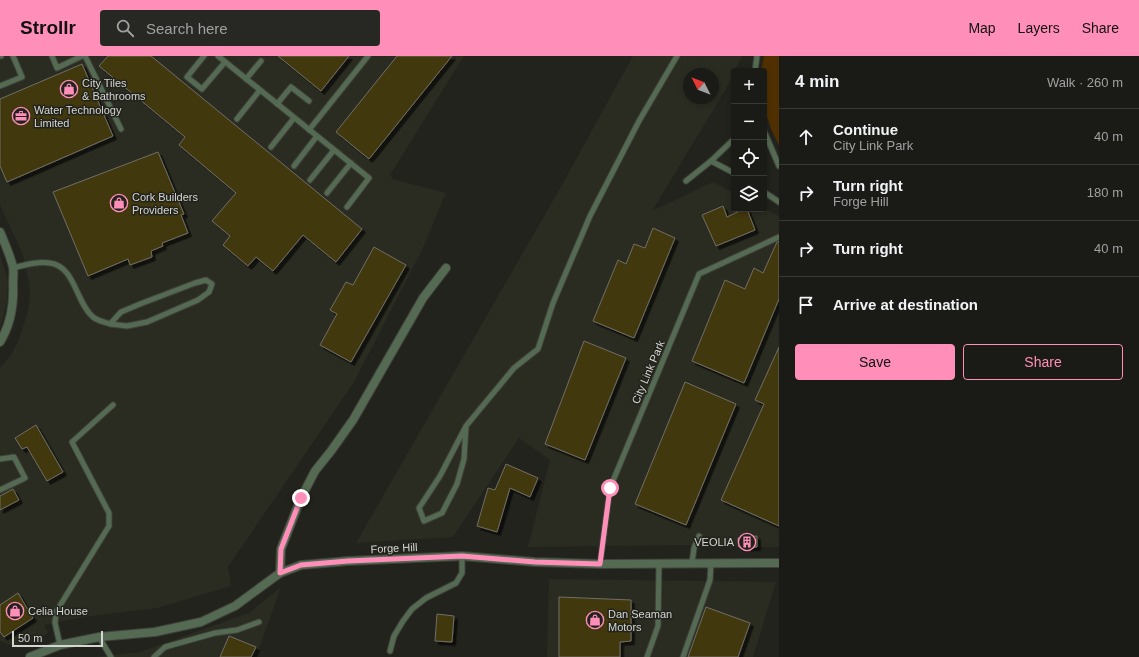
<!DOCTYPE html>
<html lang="en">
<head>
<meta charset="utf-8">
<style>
  :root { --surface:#1a1a16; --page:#272723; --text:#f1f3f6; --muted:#9fa1a1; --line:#383835; --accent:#ff8eb9 }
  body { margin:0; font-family:Arial,sans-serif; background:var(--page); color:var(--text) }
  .controls { position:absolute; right:12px; top:12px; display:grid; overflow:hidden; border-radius:4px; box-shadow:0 2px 6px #0003 }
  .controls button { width:36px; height:36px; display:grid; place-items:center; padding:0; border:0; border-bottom:1px solid var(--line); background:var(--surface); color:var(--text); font:20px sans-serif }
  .compass { position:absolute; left:683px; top:12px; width:36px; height:36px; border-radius:50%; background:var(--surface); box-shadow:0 2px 6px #0003; rotate:312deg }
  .scale { position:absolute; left:12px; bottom:10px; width:91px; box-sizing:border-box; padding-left:4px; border:2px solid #d5d6d1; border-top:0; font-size:11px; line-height:14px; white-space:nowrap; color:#d5d6d1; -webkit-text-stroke:3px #22231d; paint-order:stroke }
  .stop { position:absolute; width:12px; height:12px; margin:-9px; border:3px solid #ff8eb9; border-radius:50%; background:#fff }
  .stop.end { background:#ff8eb9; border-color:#fff; box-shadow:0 1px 4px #0008 }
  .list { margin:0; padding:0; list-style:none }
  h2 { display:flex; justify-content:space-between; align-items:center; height:52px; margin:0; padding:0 16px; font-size:17px }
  h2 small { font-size:13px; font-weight:400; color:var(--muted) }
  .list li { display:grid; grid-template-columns:26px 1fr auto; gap:12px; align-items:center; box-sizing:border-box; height:56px; padding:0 16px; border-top:1px solid var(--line) }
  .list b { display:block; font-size:15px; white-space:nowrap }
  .list p { margin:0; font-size:13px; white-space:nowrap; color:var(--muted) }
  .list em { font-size:13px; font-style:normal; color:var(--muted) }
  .actions { display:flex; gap:8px; padding:12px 16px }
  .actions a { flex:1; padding:9px 0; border:1px solid var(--accent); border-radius:4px; text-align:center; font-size:14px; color:var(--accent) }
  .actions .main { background:var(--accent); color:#111 }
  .icon { flex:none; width:22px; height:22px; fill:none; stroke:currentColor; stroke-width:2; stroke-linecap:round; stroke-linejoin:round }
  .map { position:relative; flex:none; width:779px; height:601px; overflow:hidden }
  header { display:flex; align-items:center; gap:24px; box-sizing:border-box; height:56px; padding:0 20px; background:var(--accent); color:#111 }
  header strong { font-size:19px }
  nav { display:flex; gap:22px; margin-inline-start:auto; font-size:14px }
  .search { width:280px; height:36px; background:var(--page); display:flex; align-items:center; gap:10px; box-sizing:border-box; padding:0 14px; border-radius:4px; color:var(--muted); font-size:15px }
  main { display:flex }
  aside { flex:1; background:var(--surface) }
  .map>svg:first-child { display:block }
  .built { fill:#2a2c21; fill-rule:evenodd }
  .green { fill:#503000 }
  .building { fill:#43380d; stroke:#706e66; filter:url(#shadow) }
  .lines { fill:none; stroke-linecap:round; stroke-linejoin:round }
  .service-casing { stroke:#3f403a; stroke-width:7 }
  .minor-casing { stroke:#3f403a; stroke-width:10 }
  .tertiary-casing { stroke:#3f403a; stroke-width:10 }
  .service { stroke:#546a52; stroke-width:5 }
  .minor { stroke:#546a52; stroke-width:8 }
  .tertiary { stroke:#546a52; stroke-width:8 }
  .route { stroke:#ff8eb9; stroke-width:5 }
  .labels { text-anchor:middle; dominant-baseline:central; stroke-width:3; stroke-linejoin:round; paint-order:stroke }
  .poi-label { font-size:11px; fill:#d5d6d1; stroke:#22231d; text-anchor:start }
  .street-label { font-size:11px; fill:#d5d6d1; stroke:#22231d }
</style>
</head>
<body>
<header>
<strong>Strollr</strong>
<div class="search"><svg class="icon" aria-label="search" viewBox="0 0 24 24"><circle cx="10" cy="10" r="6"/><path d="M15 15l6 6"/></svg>Search here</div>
<nav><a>Map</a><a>Layers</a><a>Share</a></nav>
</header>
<main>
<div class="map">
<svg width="779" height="601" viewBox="0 0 779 601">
  <defs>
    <filter id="shadow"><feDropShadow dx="3.5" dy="3.5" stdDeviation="0" flood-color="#0009"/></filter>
  </defs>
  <rect width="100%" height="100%" fill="#22231d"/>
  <g class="built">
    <path d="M0 0H464L390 119 393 123 446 137 422 194 354 326 228 511 231 530 157 552 83 561 44 569 48 577 32 586 13 590 0 585V312L10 300 18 286 28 255 30 238 29 227 23 199 0 149Z"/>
    <path d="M633 0H742L726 33 652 155 713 126 734 137V153L764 152 779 160V491H739L687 489 528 491 550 404 519 382 453 481 356 487 559 134ZM689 18H713V42H689Z"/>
    <path d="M0 198 8 225 7 245 3 262 0 271Z"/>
    <path d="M549 523 776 526 753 601H547Z"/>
    <path d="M281 531 256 601H95L140 596 249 557Z"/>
  </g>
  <path class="green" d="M764 0H779V89L771 73 764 51V15H761Z"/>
  <g class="building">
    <path d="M108 0H151L362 173 336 206 303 179 273 215 256 201 248 210 223 189 230 180 212 165 236 137 179 89 185 81 99 10Z"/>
    <path d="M278 0H349L321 35Z"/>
    <path d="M397 0H452L369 103 336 76Z"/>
    <path d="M82 8 113 80 7 126 0 110V43Z"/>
    <path d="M158 96 184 158 181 159 188 177 162 187 163 190 151 195 152 201 130 209 128 203 88 220 53 136Z"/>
    <path d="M723 150 727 161 744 153H747L755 174 716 190 702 159Z"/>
    <path d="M653 172 675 182 634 282 593 265 618 204 626 208 634 188 645 192Z"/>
    <path d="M779 185V243L744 327 692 305 725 224 745 233 754 212 763 217 777 186Z"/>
    <path d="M374 191 406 209 351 306 320 289 337 258 330 254 346 226 353 229Z"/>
    <path d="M584 285 626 302 585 404 545 388Z"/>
    <path d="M779 291V470L721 444 764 348 755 344Z"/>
    <path d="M685 326 736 348 686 469 635 448Z"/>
    <path d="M36 369 63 416 47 425 27 391 22 393 15 382Z"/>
    <path d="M506 408 538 422 530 441 510 432 497 476 477 470 488 432 495 434Z"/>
    <path d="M13 433 19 444 0 454V440Z"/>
    <path d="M757 480V491H739L738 482Z"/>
    <path d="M18 537 33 562 4 581 0 576V549Z"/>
    <path d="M559 541 631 544V585L620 586V601H559Z"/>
    <path d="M706 551 750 567 738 601H688Z"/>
    <path d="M437 558 454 560 452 586 435 585Z"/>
    <path d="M229 580 256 591 251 601H220Z"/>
  </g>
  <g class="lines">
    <defs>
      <g id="service">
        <path d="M0 0H1"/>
        <path d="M52 0 57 12 82 0"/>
        <path d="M85 0 121 73"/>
        <path d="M204 0 187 21 202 33 225 6"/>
        <path d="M218 0 369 122 347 151"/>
        <path d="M755 15 757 0"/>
        <path d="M246 23 261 5"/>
        <path d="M0 30 22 21 13 0"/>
        <path d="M277 48 291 31 309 45"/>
        <path d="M237 63 260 34"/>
        <path d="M309 74 368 0"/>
        <path d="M764 75 779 110"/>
        <path d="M734 83 711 105 734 117"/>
        <path d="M271 91 294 62"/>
        <path d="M294 110 317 80"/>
        <path d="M310 124 334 94"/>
        <path d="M686 125 711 105"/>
        <path d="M764 136 779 146"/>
        <path d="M327 137 351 107"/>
        <path d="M13 212C25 209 37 205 50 207 75 210 76 247 93 261 98 265 104 266 110 268L121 256 140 248 195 227 206 224 212 228 209 236 198 244 147 266 127 270 110 268"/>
        <path d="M466 370 464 403 457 428 442 457 424 465 419 452 440 420 466 370 514 312 538 293 553 247 590 160 639 65 677 0"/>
        <path d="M0 403 14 401 25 422 0 434"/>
        <path d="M692 507 694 492 699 480"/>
        <path d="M600 508 610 432 699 218 779 181"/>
        <path d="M99 581 111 601"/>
        <path d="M60 589 55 567 56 556 109 470V457L72 386 113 349"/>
        <path d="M390 595 394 580 403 565 412 553 426 542 456 527 462 517V500"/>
        <path d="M154 601 165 591 215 577 237 574 259 566"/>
        <path d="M647 601 658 570 659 507"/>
        <path d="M683 601 710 524 711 507"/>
      </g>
      <g id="minor">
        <path d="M280 517 281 493 301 442 315 415 331 395 353 364 423 242 446 212"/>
        <path d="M30 601 60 589 99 581 155 576 201 566 235 550 280 517 301 509 348 505 462 500 535 506 600 508 779 507"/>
      </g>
      <path id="tertiary" d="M0 176C5 188 10 199 13 211 14 216 13 222 13 227 14 247 11 268 0 286"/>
    </defs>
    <use href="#service" class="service-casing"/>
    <use href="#minor" class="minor-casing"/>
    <use href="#tertiary" class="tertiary-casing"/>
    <use href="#service" class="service"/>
    <use href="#minor" class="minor"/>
    <use href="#tertiary" class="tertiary"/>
  </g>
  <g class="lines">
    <path class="route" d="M301 442 281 493 280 517 301 509 348 505 462 500 535 506 600 508 610 432"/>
  </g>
  <defs>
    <symbol id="shop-ring" viewBox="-11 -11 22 22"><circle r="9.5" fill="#22231d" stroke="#ff8eb9" stroke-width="1.5"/><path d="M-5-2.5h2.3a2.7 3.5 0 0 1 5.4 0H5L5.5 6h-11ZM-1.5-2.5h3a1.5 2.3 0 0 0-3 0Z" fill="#ff8eb9"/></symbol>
    <symbol id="office-ring" viewBox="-11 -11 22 22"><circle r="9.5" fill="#22231d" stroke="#ff8eb9" stroke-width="1.5"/><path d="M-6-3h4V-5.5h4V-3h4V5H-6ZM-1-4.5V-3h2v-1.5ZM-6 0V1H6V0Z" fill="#ff8eb9"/></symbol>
    <symbol id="building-ring" viewBox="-11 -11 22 22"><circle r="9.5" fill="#22231d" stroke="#ff8eb9" stroke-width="1.5"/><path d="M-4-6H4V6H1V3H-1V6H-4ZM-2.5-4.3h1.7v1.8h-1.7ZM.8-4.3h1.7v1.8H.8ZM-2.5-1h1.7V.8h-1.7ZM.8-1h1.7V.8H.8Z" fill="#ff8eb9"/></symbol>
  </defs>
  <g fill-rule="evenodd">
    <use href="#shop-ring" x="59" y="23" width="20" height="20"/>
    <use href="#office-ring" x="11" y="50" width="20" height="20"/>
    <use href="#shop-ring" x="109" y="137" width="20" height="20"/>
    <use href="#building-ring" x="737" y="476" width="20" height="20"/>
    <use href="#shop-ring" x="5" y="545" width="20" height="20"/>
    <use href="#shop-ring" x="585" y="554" width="20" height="20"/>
  </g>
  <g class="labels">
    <g class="poi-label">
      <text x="82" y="27">City Tiles<tspan x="82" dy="13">&amp; Bathrooms</tspan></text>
      <text x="34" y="54">Water Technology<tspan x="34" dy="13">Limited</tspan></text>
      <text x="132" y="141">Cork Builders<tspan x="132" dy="13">Providers</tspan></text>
      <text x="734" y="486" text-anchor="end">VEOLIA</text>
      <text x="28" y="555">Celia House</text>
      <text x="608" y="558">Dan Seaman<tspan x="608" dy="13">Motors</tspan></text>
    </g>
    <g class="street-label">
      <text transform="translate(648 316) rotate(-67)">City Link Park</text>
      <text transform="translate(394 492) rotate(-3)">Forge Hill</text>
    </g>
  </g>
</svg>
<div class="controls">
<button>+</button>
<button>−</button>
<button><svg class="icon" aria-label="locate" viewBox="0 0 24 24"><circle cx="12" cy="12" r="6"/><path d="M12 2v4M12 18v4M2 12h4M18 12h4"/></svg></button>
<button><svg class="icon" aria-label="layers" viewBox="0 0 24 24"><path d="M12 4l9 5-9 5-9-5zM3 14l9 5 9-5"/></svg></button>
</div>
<svg class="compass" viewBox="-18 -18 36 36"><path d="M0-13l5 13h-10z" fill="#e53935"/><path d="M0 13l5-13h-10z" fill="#9fa1a1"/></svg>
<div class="scale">50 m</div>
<div class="stop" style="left:610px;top:432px"></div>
<div class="stop end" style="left:301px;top:442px"></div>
</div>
<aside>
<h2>4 min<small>Walk · 260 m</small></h2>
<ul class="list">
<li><svg class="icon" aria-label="ahead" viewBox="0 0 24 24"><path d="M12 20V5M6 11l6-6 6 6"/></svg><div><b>Continue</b><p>City Link Park</p></div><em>40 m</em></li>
<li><svg class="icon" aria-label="right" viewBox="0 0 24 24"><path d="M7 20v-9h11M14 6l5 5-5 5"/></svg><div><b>Turn right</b><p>Forge Hill</p></div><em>180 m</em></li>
<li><svg class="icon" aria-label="right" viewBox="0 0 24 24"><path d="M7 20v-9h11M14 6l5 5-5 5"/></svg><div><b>Turn right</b></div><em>40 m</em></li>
<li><svg class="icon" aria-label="arrive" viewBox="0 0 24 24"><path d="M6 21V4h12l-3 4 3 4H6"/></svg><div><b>Arrive at destination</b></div></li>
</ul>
<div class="actions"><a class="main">Save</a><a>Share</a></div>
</aside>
</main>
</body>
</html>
